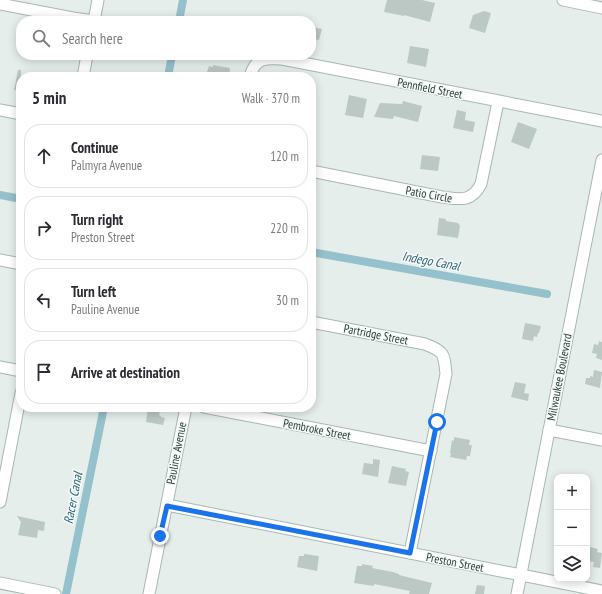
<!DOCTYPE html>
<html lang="en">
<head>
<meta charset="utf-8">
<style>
  :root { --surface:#fff; --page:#f2f2f3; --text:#2b2b33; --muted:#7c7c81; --line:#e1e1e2 }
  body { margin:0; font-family:"PT Sans Narrow",sans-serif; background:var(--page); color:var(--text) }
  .controls { position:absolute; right:12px; bottom:12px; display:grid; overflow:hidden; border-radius:8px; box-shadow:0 2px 10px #0003 }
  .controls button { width:36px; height:36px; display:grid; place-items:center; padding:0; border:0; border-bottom:1px solid var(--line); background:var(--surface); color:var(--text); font:20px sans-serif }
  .stop { position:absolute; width:12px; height:12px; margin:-9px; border:3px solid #1a73e8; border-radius:50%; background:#fff }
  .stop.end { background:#1a73e8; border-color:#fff; box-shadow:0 1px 4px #0008 }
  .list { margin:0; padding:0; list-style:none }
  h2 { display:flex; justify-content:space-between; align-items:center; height:52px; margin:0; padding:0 16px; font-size:17px }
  h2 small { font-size:13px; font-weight:400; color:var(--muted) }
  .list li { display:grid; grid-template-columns:26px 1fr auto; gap:12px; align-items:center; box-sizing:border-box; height:64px; margin:0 8px 8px; padding:0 8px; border:1px solid var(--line); border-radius:16px }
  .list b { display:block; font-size:15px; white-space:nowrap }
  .list p { margin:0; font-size:13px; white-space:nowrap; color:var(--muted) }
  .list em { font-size:13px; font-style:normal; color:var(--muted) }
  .icon { flex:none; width:22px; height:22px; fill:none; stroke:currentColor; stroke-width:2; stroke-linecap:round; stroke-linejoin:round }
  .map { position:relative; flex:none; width:602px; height:594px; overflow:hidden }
  .search { position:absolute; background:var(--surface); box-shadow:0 2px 10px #0003; left:16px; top:16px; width:300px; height:44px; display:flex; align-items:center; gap:10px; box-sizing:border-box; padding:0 14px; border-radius:16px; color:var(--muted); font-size:15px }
  .panel { position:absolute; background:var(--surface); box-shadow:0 2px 10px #0003; left:16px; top:72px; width:300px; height:340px; border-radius:16px }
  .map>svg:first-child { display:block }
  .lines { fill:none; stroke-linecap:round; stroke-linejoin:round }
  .canal { stroke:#95c1cc; stroke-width:8 }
  .building { fill:#bcc8c4 }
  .minor-casing { stroke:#a9b6b2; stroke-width:13 }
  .minor { stroke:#fff; stroke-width:11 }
  .route { stroke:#1a73e8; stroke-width:5 }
  .labels { text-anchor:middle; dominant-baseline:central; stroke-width:3; stroke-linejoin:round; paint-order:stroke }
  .street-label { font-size:12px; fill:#273e39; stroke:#f7faf9 }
  .water-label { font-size:13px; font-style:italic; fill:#266475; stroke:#f7faf9 }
</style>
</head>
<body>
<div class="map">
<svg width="602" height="594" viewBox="0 0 602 594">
  <rect width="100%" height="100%" fill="#e6eeeb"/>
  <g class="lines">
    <g class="canal">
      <path d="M179 21 183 0"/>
      <path d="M168 77 172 55"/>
      <path d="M0 195 21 199"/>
      <path d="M311 252 547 294"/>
      <path d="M66 594 104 407"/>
    </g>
  </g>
  <g class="building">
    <path d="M387 0H422L435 3 430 22 404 15V16L384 12Z"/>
    <path d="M484 11 491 13 485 33 469 28 473 15Z"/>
    <path d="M311 27 322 29 319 40 313 39V37H311Z"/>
    <path d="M410 46 429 49 426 67 407 63Z"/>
    <path d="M213 65 230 68 229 77 211 74V73L207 72 209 66 213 67Z"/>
    <path d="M18 70H21V91L14 90Z"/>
    <path d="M349 95 367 99 363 118 345 115Z"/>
    <path d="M403 101 422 106 418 122 394 116 393 119 374 117 380 103 402 104Z"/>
    <path d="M457 110 466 112 465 120 475 122 473 132 453 128Z"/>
    <path d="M518 122 537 129 529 149 511 142Z"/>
    <path d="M422 155 440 157 438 171 420 169Z"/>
    <path d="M439 218 446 219V221L458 223 460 226 458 238 437 235Z"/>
    <path d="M525 323 541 326 539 333H538L537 337 534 336 533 341 522 339Z"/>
    <path d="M599 341 602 342V360L596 358 597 354 592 353 594 344 598 345Z"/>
    <path d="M594 370 602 372 600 388 585 384 586 378H590V376L593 377Z"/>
    <path d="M515 382 526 384 524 393 529 394 528 401 511 397Z"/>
    <path d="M148 407H161L159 415 161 416V417L165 418 163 425 146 422Z"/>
    <path d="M454 437 470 440 469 445H472L470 456H467L466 460 450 457 451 453H450L452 440 454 441Z"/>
    <path d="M373 459 380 460 378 477 362 474 364 463 373 464Z"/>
    <path d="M392 466 406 469 405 471 409 472 406 486 388 483Z"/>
    <path d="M17 516 45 522 44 531 38 530 37 538 18 535 21 522Z"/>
    <path d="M590 547 598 549 597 552 602 553 600 568 593 567 594 562 587 561V550L589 551Z"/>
    <path d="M304 554 319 556 317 571 297 567 299 556H304Z"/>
    <path d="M362 564 373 566 372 568 393 572 399 574V575L432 583 429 594H409L410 591 374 584V586L354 583 357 566H362Z"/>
    <path d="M477 585 485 586 484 594H475Z"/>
  </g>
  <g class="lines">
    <defs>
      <g id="minor">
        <path d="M563 0 602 8"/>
        <path d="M0 4 73 18 94 21"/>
        <path d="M94 21 98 0"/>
        <path d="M83 77 87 55"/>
        <path d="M250 77C255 57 266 58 282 59L602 121"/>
        <path d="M0 110 21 114"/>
        <path d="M311 171 442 197C460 199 471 203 481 184L498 102"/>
        <path d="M0 260 21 264"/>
        <path d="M311 322 425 344C444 352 444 352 446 374L410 553"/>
        <path d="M0 367 21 371"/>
        <path d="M204 407 431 451"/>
        <path d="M549 430 602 440"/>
        <path d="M0 502 21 393"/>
        <path d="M167 505 602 591"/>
        <path d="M0 583 55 594"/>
        <path d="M149 594 186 407"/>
        <path d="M517 594 602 160"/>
      </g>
    </defs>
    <use href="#minor" class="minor-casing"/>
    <use href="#minor" class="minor"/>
  </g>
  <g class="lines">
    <path class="route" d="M160 536 167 506 410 553 437 422"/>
  </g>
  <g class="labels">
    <g class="street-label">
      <text transform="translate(430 88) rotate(11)">Pennfield Street</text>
      <text transform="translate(429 194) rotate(10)">Patio Circle</text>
      <text transform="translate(376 334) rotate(11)">Partridge Street</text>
      <text transform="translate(559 377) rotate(-79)">Milwaukee Boulevard</text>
      <text transform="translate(317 429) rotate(11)">Pembroke Street</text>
      <text transform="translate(176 453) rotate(-79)">Pauline Avenue</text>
      <text transform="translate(455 562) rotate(11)">Preston Street</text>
    </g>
    <g class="water-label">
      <text transform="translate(431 261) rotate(10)">Indego Canal</text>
      <text transform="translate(73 498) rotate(-79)">Racer Canal</text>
    </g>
  </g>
</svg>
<div class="controls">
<button>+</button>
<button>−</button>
<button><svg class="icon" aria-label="layers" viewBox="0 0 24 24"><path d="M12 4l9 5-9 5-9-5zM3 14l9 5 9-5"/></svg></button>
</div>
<div class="stop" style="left:437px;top:422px"></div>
<div class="stop end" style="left:160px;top:536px"></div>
<div class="search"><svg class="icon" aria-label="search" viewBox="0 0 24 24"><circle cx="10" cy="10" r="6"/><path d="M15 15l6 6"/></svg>Search here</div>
<section class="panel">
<h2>5 min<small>Walk · 370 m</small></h2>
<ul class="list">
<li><svg class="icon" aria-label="ahead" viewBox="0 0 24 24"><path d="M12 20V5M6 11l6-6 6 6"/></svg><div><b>Continue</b><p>Palmyra Avenue</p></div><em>120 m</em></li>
<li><svg class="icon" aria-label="right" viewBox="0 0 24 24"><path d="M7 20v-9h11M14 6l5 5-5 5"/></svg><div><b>Turn right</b><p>Preston Street</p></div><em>220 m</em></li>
<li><svg class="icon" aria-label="left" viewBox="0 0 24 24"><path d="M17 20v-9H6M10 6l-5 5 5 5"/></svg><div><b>Turn left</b><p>Pauline Avenue</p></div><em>30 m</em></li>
<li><svg class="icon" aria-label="arrive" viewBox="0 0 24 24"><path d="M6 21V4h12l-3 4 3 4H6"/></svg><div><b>Arrive at destination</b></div></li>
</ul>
</section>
</div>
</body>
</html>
